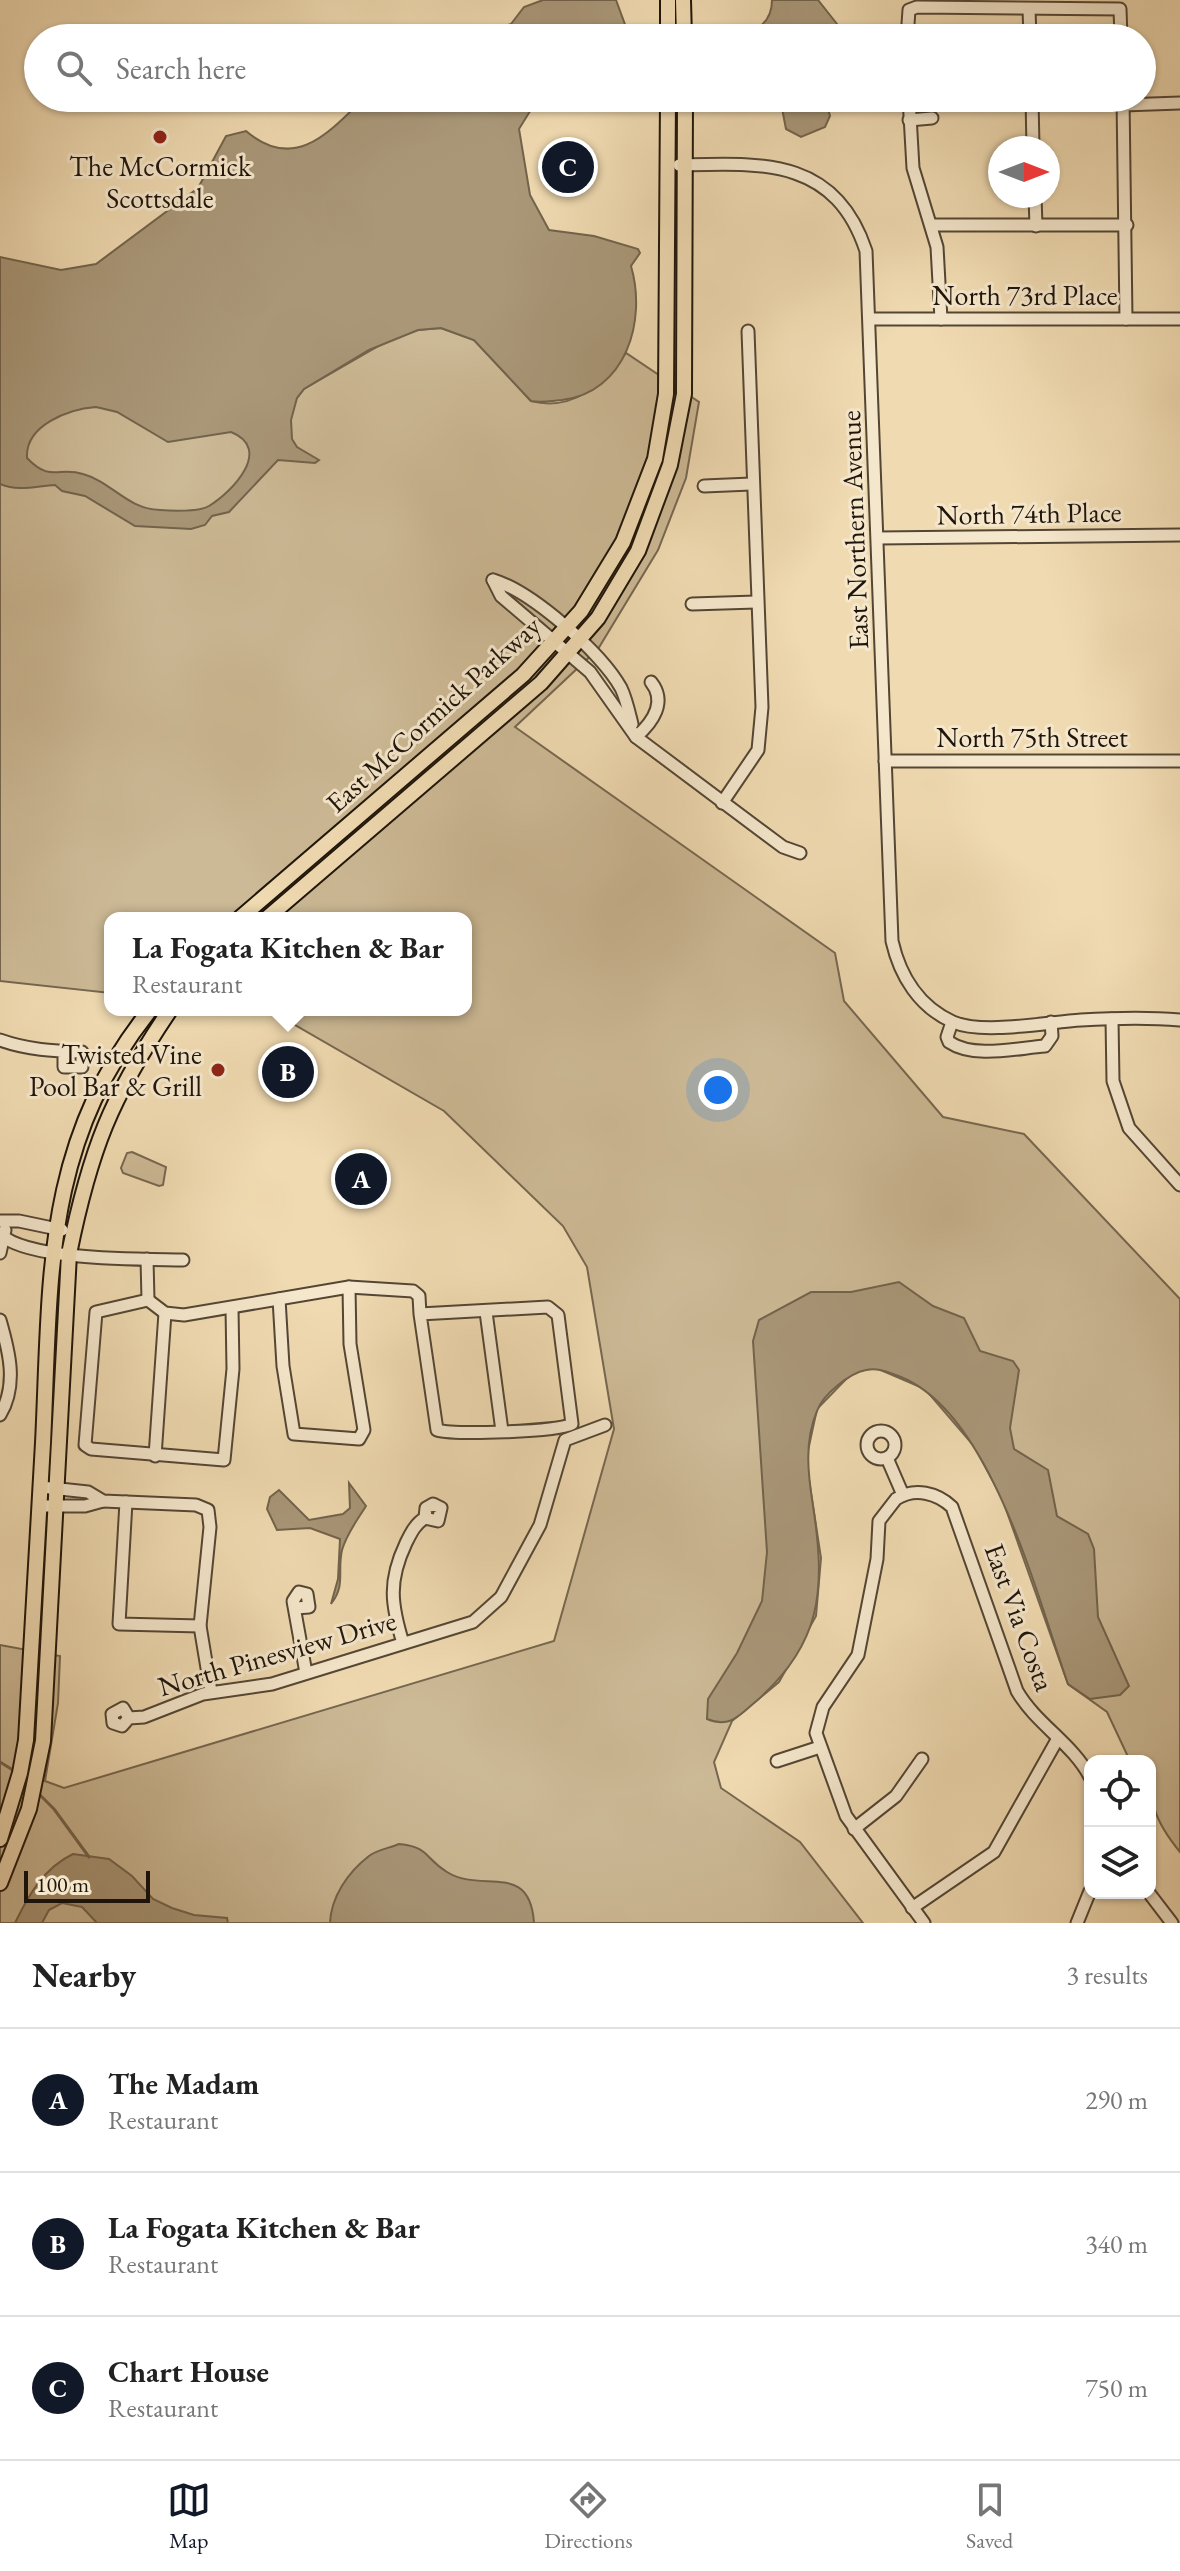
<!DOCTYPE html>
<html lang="en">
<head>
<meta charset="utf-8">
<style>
  :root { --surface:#fff; --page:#f6f6f6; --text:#222; --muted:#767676; --line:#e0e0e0; --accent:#111827 }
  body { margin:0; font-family:"EB Garamond",serif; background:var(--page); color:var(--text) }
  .controls { position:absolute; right:24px; bottom:24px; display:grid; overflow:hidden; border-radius:16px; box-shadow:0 2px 6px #0004 }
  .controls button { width:72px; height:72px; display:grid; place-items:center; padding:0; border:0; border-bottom:2px solid var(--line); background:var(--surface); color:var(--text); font:40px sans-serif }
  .compass { position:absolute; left:988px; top:136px; width:72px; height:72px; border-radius:50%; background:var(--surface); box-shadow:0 2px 6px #0004; rotate:90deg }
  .scale { position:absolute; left:24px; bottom:20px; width:126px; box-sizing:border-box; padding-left:8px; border:4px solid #1f150a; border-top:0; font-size:22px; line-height:28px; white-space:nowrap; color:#1f150a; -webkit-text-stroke:6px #f5e7cc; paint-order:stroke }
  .you { position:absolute; left:718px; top:1090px; width:28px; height:28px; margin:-20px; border:6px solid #fff; border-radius:50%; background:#1a73e8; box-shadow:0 0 0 12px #1a73e833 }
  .badge { display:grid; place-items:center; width:52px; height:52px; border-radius:50%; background:var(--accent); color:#fff; font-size:26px; font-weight:700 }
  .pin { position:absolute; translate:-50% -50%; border:4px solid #fff; box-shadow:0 2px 8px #0006 }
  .popup { position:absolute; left:104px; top:912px; width:368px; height:104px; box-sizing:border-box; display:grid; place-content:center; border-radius:16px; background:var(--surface); filter:drop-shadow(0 2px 6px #0005); font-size:26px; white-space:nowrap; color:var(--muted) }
  .popup b { font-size:30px; color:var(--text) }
  .popup::after { content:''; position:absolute; left:50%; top:100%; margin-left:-16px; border:16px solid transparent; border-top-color:var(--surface) }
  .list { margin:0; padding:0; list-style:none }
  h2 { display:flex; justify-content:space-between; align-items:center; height:104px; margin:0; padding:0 32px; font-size:34px }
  h2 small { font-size:26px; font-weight:400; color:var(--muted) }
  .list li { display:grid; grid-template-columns:52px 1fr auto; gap:24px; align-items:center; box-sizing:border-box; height:144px; padding:0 32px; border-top:2px solid var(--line) }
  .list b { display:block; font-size:30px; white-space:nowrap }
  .list p { margin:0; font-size:26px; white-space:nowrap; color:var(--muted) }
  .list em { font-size:26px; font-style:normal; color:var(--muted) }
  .icon { flex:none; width:44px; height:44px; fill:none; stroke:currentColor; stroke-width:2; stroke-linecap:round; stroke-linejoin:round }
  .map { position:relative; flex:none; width:1180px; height:1923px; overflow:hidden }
  .search { position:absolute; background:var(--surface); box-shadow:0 2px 6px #0004; left:24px; right:24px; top:24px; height:88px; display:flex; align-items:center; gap:20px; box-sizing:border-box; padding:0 28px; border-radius:44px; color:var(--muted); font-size:30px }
  .sheet { height:536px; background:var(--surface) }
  nav { display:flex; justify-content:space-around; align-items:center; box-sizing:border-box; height:112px; border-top:2px solid var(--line); background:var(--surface); font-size:22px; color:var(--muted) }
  nav a { display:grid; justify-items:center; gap:4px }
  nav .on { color:var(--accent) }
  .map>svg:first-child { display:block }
  .green { fill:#ccb995; stroke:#766750; stroke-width:2 }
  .water { fill:#a99778; stroke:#72634c; stroke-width:2; fill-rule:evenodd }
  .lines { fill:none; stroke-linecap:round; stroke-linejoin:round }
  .stream { stroke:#72634c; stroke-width:3 }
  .minor-casing { stroke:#534634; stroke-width:15 }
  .major-casing { stroke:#1f150a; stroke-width:18 }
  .minor { stroke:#f5e7cc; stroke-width:11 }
  .major { stroke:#f0dab1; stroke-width:14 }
  .poi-dot { fill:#8f2418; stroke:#f5e7cc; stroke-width:3 }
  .labels { text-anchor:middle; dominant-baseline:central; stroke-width:6; stroke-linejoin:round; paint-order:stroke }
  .poi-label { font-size:28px; fill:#1f150a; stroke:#f5e7cc }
  .street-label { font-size:28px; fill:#1f150a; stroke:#f5e7cc }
</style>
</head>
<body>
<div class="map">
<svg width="1180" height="1923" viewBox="0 0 1180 1923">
  <rect width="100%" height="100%" fill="#f0dab1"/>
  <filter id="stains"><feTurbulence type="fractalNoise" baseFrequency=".0025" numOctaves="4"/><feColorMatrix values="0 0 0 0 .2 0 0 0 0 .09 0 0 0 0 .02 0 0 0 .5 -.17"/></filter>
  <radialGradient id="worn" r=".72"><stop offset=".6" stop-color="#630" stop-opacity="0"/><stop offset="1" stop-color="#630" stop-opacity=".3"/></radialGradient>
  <g class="green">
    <path d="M441 328 474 340 531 401C572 412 605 384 626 353L699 402 686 478 658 550 598 649 515 727 835 953 844 1001 943 1117 1024 1134 1180 1299V1852C1153 1819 1150 1803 1150 1761H1130L1107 1712 1068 1684 1002 1498 974 1446 925 1389 876 1368 853 1372 817 1409 806 1460 821 1558 816 1616 779 1682 732 1721 714 1762 721 1788 800 1842 863 1923H0V1645L60 1656 58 1703 45 1781 64 1788 554 1641 614 1429 587 1267 563 1226 444 1111 269 1010H466V918H110V993L0 981V394L297 398 304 389 389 340 418 330Z"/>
    <path d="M132 1152 166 1167 163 1185 159 1186 123 1173 121 1168 127 1153Z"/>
  </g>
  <g class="water">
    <path d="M543 0H616L630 38H400L417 29 478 35 511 24 524 7Z"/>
    <path d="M772 0H818L837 24 836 37 727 38C750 33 772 28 772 0Z"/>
    <path d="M364 98H555L532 108 519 129 530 195 549 230 594 236 638 249 640 253 631 266C647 321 626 392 562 400 551 401 541 403 531 401L474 340 441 328 418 330 369 350 304 389 297 398 291 420 292 439 297 447 319 460 315 463 278 460 229 512 212 516 205 525 191 529 135 526 85 496 62 491 55 485C36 486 19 492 0 484V257L61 270 96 264 198 188 226 136 246 131C294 172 328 134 364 98ZM96 407 117 412 168 442 231 432C274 449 231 493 209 506 199 512 172 511 160 510 127 509 112 482 83 474 58 466 51 483 27 458 25 425 69 409 96 407Z"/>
    <path d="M780 98H825L830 116 825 127 801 137 786 129Z"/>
    <path d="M899 1282 933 1306 964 1318 980 1351 1013 1361 1019 1370 1010 1428 1014 1449 1048 1470 1057 1516 1088 1534 1094 1549 1098 1617 1129 1686 1120 1695 1090 1699 1068 1684C1037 1597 992 1414 901 1377 889 1373 879 1367 866 1370 850 1373 823 1394 817 1411 804 1442 808 1474 813 1506 826 1590 822 1645 754 1703 738 1717 729 1728 707 1719L708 1699 737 1653 762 1601 767 1552 753 1341 759 1320 811 1292H851Z"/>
    <path d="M349 1483 366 1506C358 1519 347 1533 342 1550 337 1572 346 1585 331 1604L338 1579 340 1539 310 1528 277 1530 267 1509 270 1497 279 1490 309 1520 343 1514 350 1508Z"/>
    <path d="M399 1844C430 1847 424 1858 447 1872 481 1894 530 1860 534 1923H330C331 1897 348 1872 369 1856 376 1850 390 1848 399 1844Z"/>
    <path d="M73 1854 109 1859 132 1876 153 1899 172 1908 194 1915 227 1918 228 1923H97L82 1907 62 1903 49 1910 42 1923H15C29 1894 44 1868 73 1854Z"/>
  </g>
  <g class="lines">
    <g class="stream">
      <path d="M0 1762 16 1772"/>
      <path d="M36 1791 54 1809 89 1857"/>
    </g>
    <defs>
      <g id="minor">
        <path d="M1029 9 1030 38"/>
        <path d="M907 38 909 10 917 7 1120 9 1121 38"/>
        <path d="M909 98 913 168 937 247 941 319"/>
        <path d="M1032 98 1033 148"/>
        <path d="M1123 98 1126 319"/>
        <path d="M1123 105 1180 103"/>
        <path d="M909 120 932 118"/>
        <path d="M679 165C761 163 835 157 866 251L892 941C900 976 919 1007 953 1022 983 1035 1048 1022 1081 1020 1114 1018 1147 1017 1180 1020"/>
        <path d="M1035 196 1036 226"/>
        <path d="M932 225H1127"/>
        <path d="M871 319H1180"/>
        <path d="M704 486 751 484"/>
        <path d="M878 538 1180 535"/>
        <path d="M493 580 501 596 590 672 636 737 783 847 800 853"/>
        <path d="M493 580C531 591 601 652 621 688 626 698 629 712 632 724"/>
        <path d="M692 604 756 602"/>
        <path d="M636 737C653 722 667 702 651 682"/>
        <path d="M885 761H1180"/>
        <path d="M722 803 758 750 762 707 748 331"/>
        <path d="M1112 1019 1113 1081 1129 1128 1180 1185"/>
        <path d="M952 1022 947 1037 949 1042C974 1059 1017 1048 1045 1046L1052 1036 1051 1022"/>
        <path d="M0 1040C28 1050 53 1051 82 1052V1067H64V1052"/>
        <path d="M0 1221H19L62 1230"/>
        <path d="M0 1234C28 1261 142 1259 183 1260"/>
        <path d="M0 1253 5 1230"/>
        <path d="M147 1259 148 1300"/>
        <path d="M279 1299 283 1366 294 1434 359 1439 364 1430 350 1344 349 1287"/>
        <path d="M148 1300 165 1313 184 1315 349 1287 413 1291 419 1296 420 1314 548 1307 558 1315 572 1424C557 1432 454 1435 437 1430L420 1314"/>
        <path d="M148 1300 96 1312 85 1445 91 1449 224 1460 233 1369 232 1308"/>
        <path d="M486 1312 502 1431"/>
        <path d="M0 1320C9 1351 18 1385 0 1415"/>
        <circle cx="881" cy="1445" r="14"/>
        <path d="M155 1456 165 1313"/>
        <path d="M887 1458 903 1495"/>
        <path d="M41 1487 88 1492 103 1501 196 1505 208 1510 210 1527 200 1626 211 1692"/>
        <path d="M126 1502 119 1624 200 1626"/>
        <path d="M40 1506H85L103 1501"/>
        <path d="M296 1608 309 1607 307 1594 299 1592 293 1601 306 1673"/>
        <path d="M403 1643C391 1604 388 1581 406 1543 411 1533 415 1524 425 1518L426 1508 433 1504 441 1508 438 1521 425 1518"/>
        <path d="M129 1718 123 1708 112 1714 113 1723 122 1726 129 1718 144 1717 203 1694 272 1684 473 1622 501 1597 540 1525 565 1440 605 1425"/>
        <path d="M777 1761 820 1747"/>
        <path d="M854 1829 896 1796 922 1759"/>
        <path d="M1149 1893 1172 1923"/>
        <path d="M912 1908 994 1852 1057 1740"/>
        <path d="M924 1923 846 1816 816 1733 823 1707 858 1655 877 1559 879 1521 896 1499C915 1487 937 1493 952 1507L1017 1691C1036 1724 1073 1744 1090 1777"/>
        <path d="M1077 1923 1090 1891"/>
      </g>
      <g id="major">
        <path d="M668 0V38"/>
        <path d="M683 0 684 38"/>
        <path d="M240 918 523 675 581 611 623 542 655 459 666 394 668 98"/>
        <path d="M267 918 541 683 598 618 638 551 670 465 684 394 685 98"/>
        <path d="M0 1839 20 1773 26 1740C32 1641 38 1542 43 1443 51 1280 42 1145 150 1010"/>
        <path d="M0 1883 29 1809 43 1741 69 1254C90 1150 111 1097 170 1010"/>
      </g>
    </defs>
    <use href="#minor" class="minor-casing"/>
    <use href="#major" class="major-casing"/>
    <use href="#minor" class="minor"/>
    <use href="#major" class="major"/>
  </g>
  <g class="poi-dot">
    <circle cx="160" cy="137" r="8"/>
    <circle cx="218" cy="1070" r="8"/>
  </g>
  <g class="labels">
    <g class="poi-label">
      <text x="160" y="166">The McCormick<tspan x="160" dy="32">Scottsdale</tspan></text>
      <text x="202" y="1054" text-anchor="end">Twisted Vine<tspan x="202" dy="32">Pool Bar &amp; Grill</tspan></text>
    </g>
    <g class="street-label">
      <text x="1025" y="295">North 73rd Place</text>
      <text transform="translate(1029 513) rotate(-1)">North 74th Place</text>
      <text transform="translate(854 530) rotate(-92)">East Northern Avenue</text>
      <text transform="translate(433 714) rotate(-42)">East McCormick Parkway</text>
      <text x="1032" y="737">North 75th Street</text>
      <text transform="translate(1020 1617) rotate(70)">East Via Costa</text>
      <text transform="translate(277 1653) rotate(-16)">North Pinesview Drive</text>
    </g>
  </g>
  <rect width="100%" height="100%" filter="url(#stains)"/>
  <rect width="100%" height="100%" fill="url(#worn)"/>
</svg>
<div class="controls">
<button><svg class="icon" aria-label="locate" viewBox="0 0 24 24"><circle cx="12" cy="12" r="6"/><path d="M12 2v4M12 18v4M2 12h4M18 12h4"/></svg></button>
<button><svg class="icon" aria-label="layers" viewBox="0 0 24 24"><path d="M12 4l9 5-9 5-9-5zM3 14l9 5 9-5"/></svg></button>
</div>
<svg class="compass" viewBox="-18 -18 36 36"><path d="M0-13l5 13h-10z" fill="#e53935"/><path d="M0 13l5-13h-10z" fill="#767676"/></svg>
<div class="scale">100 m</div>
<div class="you"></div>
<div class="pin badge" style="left:361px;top:1179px">A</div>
<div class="pin badge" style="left:288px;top:1072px">B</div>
<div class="popup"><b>La Fogata Kitchen &amp; Bar</b>Restaurant</div>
<div class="pin badge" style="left:568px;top:167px">C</div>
<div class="search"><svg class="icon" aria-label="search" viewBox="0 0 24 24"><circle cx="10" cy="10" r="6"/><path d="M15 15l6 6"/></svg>Search here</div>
</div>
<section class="sheet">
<h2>Nearby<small>3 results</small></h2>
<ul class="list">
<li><span class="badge">A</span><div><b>The Madam</b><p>Restaurant</p></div><em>290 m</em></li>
<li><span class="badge">B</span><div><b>La Fogata Kitchen &amp; Bar</b><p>Restaurant</p></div><em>340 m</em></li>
<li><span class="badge">C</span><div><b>Chart House</b><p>Restaurant</p></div><em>750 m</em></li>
</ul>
</section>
<nav>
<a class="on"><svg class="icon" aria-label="map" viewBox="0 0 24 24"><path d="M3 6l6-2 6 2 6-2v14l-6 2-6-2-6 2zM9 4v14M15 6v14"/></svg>Map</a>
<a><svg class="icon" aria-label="directions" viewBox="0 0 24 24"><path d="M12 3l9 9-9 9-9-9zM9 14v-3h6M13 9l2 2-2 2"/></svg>Directions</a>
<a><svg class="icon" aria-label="saved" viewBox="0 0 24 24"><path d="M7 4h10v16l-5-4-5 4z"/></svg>Saved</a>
</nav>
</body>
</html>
